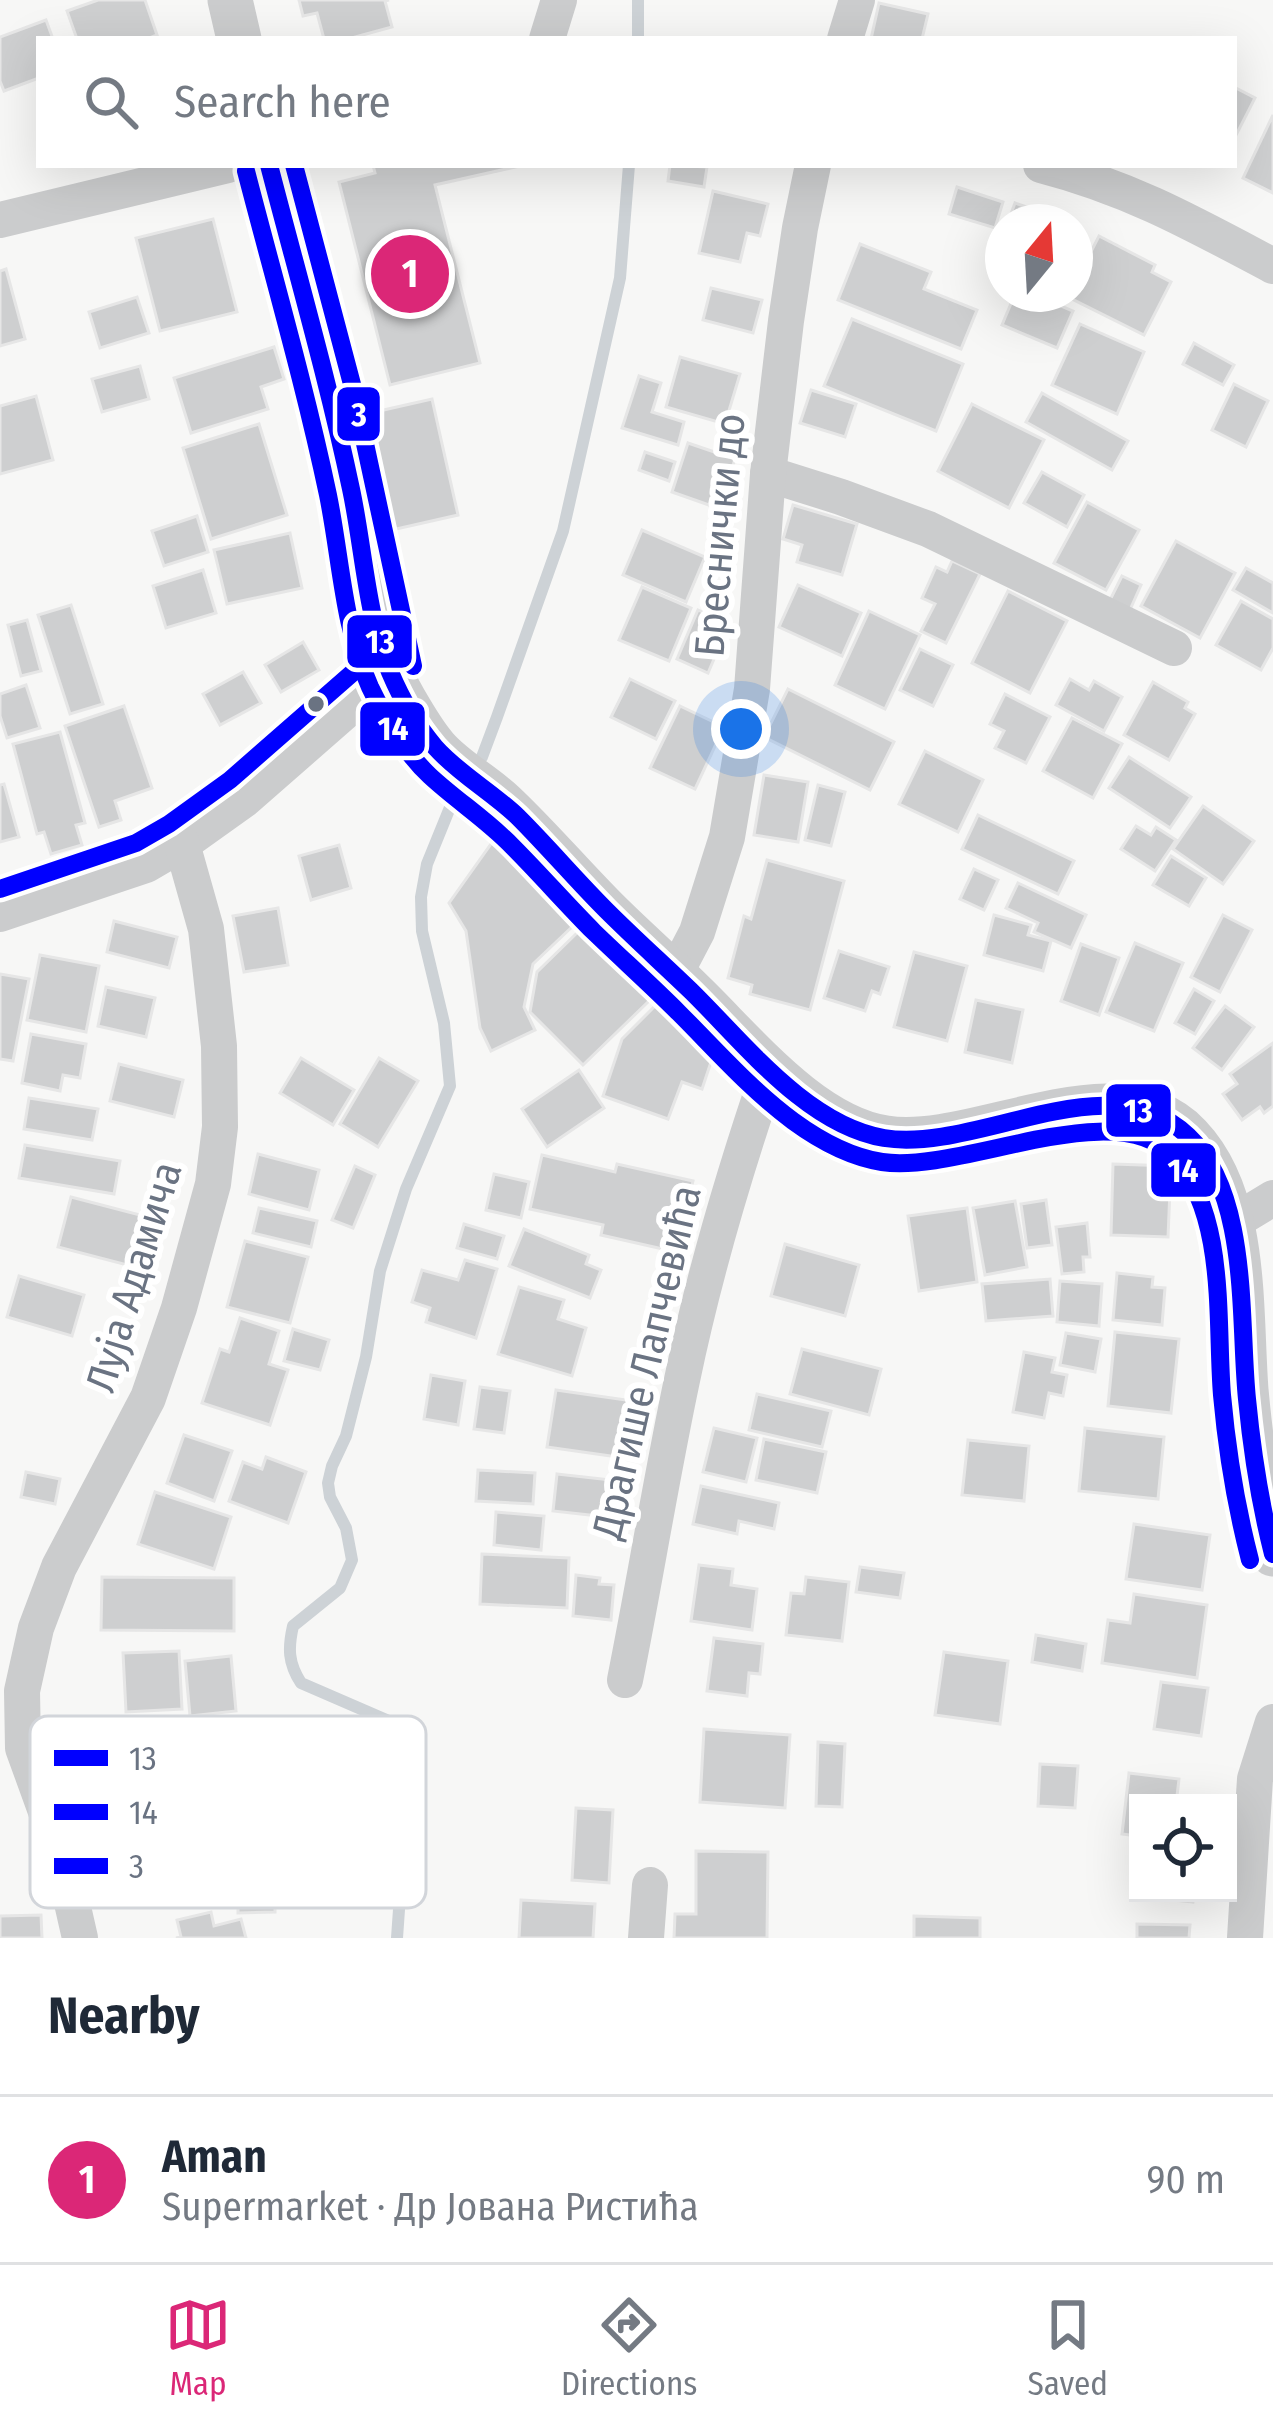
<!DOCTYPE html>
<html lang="en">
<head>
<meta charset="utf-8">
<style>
  :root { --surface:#fff; --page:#f2f2f3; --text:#1f2937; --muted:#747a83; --line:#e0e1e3; --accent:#db2777 }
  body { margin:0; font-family:"Fira Sans Condensed",sans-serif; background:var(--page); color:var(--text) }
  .controls { position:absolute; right:36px; bottom:36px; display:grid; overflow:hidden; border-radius:0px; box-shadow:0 12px 48px #0002 }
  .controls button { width:108px; height:108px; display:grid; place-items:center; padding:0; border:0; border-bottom:3px solid var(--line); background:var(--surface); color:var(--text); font:60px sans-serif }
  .compass { position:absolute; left:985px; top:204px; width:108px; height:108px; border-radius:50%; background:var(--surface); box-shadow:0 12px 48px #0002; rotate:18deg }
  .you { position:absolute; left:741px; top:729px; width:42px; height:42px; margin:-30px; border:9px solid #fff; border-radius:50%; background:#1a73e8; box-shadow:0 0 0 18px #1a73e833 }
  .badge { display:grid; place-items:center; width:78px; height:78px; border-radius:50%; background:var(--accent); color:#fff; font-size:39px; font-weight:700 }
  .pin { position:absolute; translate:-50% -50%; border:6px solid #fff; box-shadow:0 3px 12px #0006 }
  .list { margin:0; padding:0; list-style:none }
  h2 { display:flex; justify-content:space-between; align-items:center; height:156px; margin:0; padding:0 48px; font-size:51px }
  h2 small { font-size:39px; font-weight:400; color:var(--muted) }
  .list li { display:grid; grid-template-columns:78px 1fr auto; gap:36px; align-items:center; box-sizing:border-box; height:168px; padding:0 48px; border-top:3px solid var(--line) }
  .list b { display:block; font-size:45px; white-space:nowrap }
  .list p { margin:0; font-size:39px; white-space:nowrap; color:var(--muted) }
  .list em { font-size:39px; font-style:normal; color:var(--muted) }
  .icon { flex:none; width:66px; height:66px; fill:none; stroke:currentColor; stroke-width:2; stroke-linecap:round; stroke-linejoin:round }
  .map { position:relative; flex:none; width:1273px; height:1938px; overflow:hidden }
  .search { position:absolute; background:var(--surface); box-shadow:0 12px 48px #0002; left:36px; right:36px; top:36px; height:132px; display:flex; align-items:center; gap:30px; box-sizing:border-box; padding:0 42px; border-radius:0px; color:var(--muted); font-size:45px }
  .sheet { height:324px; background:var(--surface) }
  nav { display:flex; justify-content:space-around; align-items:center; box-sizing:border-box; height:168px; border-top:3px solid var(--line); background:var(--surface); font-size:33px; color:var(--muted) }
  nav a { display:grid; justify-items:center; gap:6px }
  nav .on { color:var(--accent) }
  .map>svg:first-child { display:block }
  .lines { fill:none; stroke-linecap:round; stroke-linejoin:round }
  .stream { stroke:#cdd2d6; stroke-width:12 }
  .building { fill:#cecfd0; stroke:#e6e6e6; stroke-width:3 }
  .minor { stroke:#cbcccd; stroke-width:36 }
  .tertiary { stroke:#cbcccd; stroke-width:45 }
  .bus-1-casing { stroke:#fff; stroke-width:27 }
  .bus-2-casing { stroke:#fff; stroke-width:27 }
  .bus-3-casing { stroke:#fff; stroke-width:27 }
  .bus-1 { stroke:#00f; stroke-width:18 }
  .bus-2 { stroke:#00f; stroke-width:18 }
  .bus-3 { stroke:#00f; stroke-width:18 }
  .bus-dot { fill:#6a7382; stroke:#fff; stroke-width:4.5 }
  .labels { text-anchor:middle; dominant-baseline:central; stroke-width:12; stroke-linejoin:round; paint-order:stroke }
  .street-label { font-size:42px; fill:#6a7382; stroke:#fff }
  .key { fill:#fff; stroke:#d2d5da; stroke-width:3 }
  .key-label { font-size:33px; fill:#6a7382 }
  .line-badge { stroke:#fff; stroke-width:4.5 }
  .badge-label { font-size:33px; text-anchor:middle; font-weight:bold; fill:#fff }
</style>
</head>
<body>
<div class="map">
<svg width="1273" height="1938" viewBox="0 0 1273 1938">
  <rect width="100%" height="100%" fill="#f7f7f6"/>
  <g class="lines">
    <g class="stream">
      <path d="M638 39V0"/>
      <path d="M474 769 482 757 497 717 563 531 620 278 629 165"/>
      <path d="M397 1938 410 1753 398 1725 301 1683C288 1663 288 1648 293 1626L340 1588 352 1560 346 1528 330 1497 328 1483 332 1466 346 1436 366 1357 380 1271 406 1189 450 1086 444 1023 422 931 421 897 427 864 451 805 463 786"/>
    </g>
  </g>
  <g class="building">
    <path d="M98 0H145L157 35 147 39H77L67 11Z"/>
    <path d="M299 0H389L385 1 392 27 348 39H324L317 13 303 16Z"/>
    <path d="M879 3 928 14 922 39H871Z"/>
    <path d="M46 20 53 39H39V78L4 91 0 81V37Z"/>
    <path d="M1234 87 1255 98 1234 139Z"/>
    <path d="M1273 115V193L1243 178Z"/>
    <path d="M373 165H524L435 185 480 363 390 385 339 182 375 173Z"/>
    <path d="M670 165 707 167 704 187 668 181Z"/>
    <path d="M957 187 1003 202 995 228 949 214Z"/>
    <path d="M713 191 768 204 760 236 747 233 740 262 699 253Z"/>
    <path d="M1015 203 1070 222H1008Z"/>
    <path d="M213 219 237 312 160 331 136 238Z"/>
    <path d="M1099 236 1155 265 1152 272 1171 282 1144 335 1068 297 1075 294V283Z"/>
    <path d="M860 244 931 272 924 289 977 310 961 349 838 300Z"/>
    <path d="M6 269 25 339 0 346V271Z"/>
    <path d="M711 288 762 300 753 333 703 320Z"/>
    <path d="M1015 294H1033L1073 311 1057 348 1002 325Z"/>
    <path d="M137 297 149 333 100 348 89 312Z"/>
    <path d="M852 319 963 364 936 431 824 386Z"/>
    <path d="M1080 324 1144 352 1117 414 1052 385Z"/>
    <path d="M1194 343 1234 365 1223 385 1183 364Z"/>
    <path d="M274 347 284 379 261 387 268 409 191 433 174 378Z"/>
    <path d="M680 357 740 374 725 424 666 407Z"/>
    <path d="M140 366 149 399 102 412 92 379Z"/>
    <path d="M639 376 661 383 652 412 684 422 678 445 622 428Z"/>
    <path d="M1234 384 1268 401 1246 447 1212 430Z"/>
    <path d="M811 390 856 404 845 437 800 423Z"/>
    <path d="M1042 393 1128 441 1112 470 1026 422Z"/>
    <path d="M36 396 53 460 0 474V406Z"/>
    <path d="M432 399 458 515 392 530 366 414Z"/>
    <path d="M972 404 1044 440 1009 508 938 471Z"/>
    <path d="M259 424 287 515 211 539 183 448Z"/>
    <path d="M688 443 735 459 725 490 716 487 709 505 672 492Z"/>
    <path d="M645 452 675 462 669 481 639 470Z"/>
    <path d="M1042 472 1084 495 1067 527 1024 503Z"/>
    <path d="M1087 502 1139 530 1106 590 1054 563Z"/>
    <path d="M793 505 857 524 842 575 797 562 802 545 783 539Z"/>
    <path d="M197 516 208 552 164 566 152 531Z"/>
    <path d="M642 530 705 557 686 602 623 575Z"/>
    <path d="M290 533 302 588 227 604 214 550Z"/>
    <path d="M1176 541 1235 573 1200 638 1141 606Z"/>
    <path d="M952 561 980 574 946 643 921 631 935 604 922 598 936 567 947 572Z"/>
    <path d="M1246 568 1273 583V613L1233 590Z"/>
    <path d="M203 570 216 613 166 628 153 586Z"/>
    <path d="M1122 576 1141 585 1129 612 1109 602Z"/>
    <path d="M798 585 861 613 842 656 779 627Z"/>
    <path d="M642 587 691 608 669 661 619 640Z"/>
    <path d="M1008 591 1067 621 1030 693 972 663Z"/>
    <path d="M1241 601 1273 619V648L1261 670 1216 645Z"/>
    <path d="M71 605 103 704 70 714 38 615Z"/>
    <path d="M698 610 729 624 708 673 677 659Z"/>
    <path d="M869 611 920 635 885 709 835 685Z"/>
    <path d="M27 620 41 671 21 676 8 625Z"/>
    <path d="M303 642 319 670 281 692 265 665Z"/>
    <path d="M920 649 953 665 933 706 900 690Z"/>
    <path d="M243 672 261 703 220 725 203 694Z"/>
    <path d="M630 679 675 701 656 739 611 717Z"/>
    <path d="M1070 679 1089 690 1094 681 1122 697 1104 731 1056 705Z"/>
    <path d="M1153 682 1188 702 1185 708 1195 714 1169 760 1124 735Z"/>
    <path d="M26 685 40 728 7 738 0 716V694Z"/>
    <path d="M788 689 894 742 870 790 764 737Z"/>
    <path d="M1005 694 1050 717 1026 763 995 748 1004 731 990 724Z"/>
    <path d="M124 706 152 788 115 801 121 820 99 827 65 726Z"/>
    <path d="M680 706 724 727 695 789 650 768Z"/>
    <path d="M1072 718 1122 744 1093 798 1043 771Z"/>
    <path d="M60 732 85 823 76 825 82 845 51 854 44 832 37 834 13 744Z"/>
    <path d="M925 751 983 780 958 832 899 804Z"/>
    <path d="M1129 757 1191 797 1170 828 1109 788Z"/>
    <path d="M764 775 808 782 798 842 754 835Z"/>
    <path d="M4 784 19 837 0 842V785Z"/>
    <path d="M818 785 845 792 831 846 805 840Z"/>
    <path d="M1203 806 1254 841 1223 884 1173 849Z"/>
    <path d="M978 815 1074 861 1058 894 962 849Z"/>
    <path d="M1136 826 1151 835 1156 827 1176 840 1155 871 1121 849Z"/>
    <path d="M496 837 574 925 533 964 524 1007 535 1030 491 1051 480 1028 466 931 449 903Z"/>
    <path d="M339 845 351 888 311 900 299 856Z"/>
    <path d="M1171 856 1206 878 1189 906 1153 885Z"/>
    <path d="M767 860 844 881 810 1010 750 994 752 985 728 978 744 916 751 919Z"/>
    <path d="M974 869 998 880 984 910 960 899Z"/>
    <path d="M1018 883 1086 915 1071 948 1034 932 1038 923 1006 908Z"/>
    <path d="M278 908 288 965 244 972 233 916Z"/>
    <path d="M994 915 1031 925 1028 935 1051 941 1043 971 984 955Z"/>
    <path d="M1223 915 1252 930 1220 992 1191 977Z"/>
    <path d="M114 921 177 937 169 968 107 952Z"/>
    <path d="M580 930 650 1000 583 1065 530 1012 537 972Z"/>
    <path d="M1135 943 1183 963 1154 1031 1106 1012Z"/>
    <path d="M1081 944 1119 958 1099 1015 1061 1001Z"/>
    <path d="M839 951 889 967 880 994 872 991 865 1011 824 998Z"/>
    <path d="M914 952 967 966 947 1041 894 1027Z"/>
    <path d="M40 955 99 966 86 1032 27 1020Z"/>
    <path d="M0 974 29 979 13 1061 0 1059Z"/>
    <path d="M106 987 155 998 146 1037 98 1026Z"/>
    <path d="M1194 989 1214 1001 1195 1034 1175 1023Z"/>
    <path d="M662 999 715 1050 702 1089 682 1082 668 1119 603 1096 622 1039Z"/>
    <path d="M976 1000 1023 1010 1012 1063 965 1052Z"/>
    <path d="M1225 1006 1254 1027 1222 1070 1193 1048Z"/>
    <path d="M31 1034 86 1044 80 1078 63 1075 60 1091 22 1083Z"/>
    <path d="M1273 1043V1106L1264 1113 1260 1107 1242 1120 1223 1094 1237 1084 1230 1074Z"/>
    <path d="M301 1058 354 1090 333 1125 280 1093Z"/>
    <path d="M379 1058 418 1081 378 1147 340 1124Z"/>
    <path d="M119 1064 183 1080 174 1117 110 1101Z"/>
    <path d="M579 1070 604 1108 547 1147 522 1109Z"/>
    <path d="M29 1098 98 1109 92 1140 24 1129Z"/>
    <path d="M25 1145 120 1161 114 1194 19 1178Z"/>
    <path d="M258 1154 319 1170 309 1210 249 1194Z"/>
    <path d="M542 1155 615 1172 617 1164 693 1181 676 1252 601 1235 603 1225 530 1209Z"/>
    <path d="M1113 1164 1171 1166 1168 1237 1111 1235Z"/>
    <path d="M355 1166 375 1175 353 1228 332 1220Z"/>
    <path d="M494 1174 529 1182 521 1218 486 1210Z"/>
    <path d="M71 1197 144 1216 131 1266 58 1247Z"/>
    <path d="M1046 1200 1052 1245 1027 1248 1021 1204Z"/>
    <path d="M1015 1201 1027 1267 985 1275 973 1208Z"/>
    <path d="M259 1208 317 1221 311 1247 253 1233Z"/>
    <path d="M967 1208 977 1282 919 1291 908 1216Z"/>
    <path d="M1087 1223 1090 1257H1083L1084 1272 1062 1274 1056 1227Z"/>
    <path d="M464 1224 504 1236 497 1259 457 1248Z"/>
    <path d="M524 1229 589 1255 586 1264 601 1270 590 1298 509 1266Z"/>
    <path d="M245 1241 308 1257 290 1323 227 1307Z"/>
    <path d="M785 1244 859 1265 845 1316 771 1296Z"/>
    <path d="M465 1260 497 1269 476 1338 426 1322 430 1308 412 1302 422 1270 458 1280Z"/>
    <path d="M1117 1273 1153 1277 1152 1287 1165 1288 1162 1325 1113 1320Z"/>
    <path d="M19 1276 84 1295 72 1336 7 1317Z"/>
    <path d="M1050 1279 1053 1316 986 1321 982 1284Z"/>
    <path d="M1060 1281 1102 1284 1099 1326 1057 1322Z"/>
    <path d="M519 1287 564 1300 558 1319 586 1328 572 1376 498 1354Z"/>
    <path d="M240 1318 279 1331 269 1364 288 1370 270 1425 202 1403 220 1349 229 1352Z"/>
    <path d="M293 1329 329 1340 320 1370 284 1361Z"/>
    <path d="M1115 1332 1179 1339 1171 1413 1108 1406Z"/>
    <path d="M1066 1333 1101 1339 1095 1372 1060 1365Z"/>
    <path d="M802 1349 881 1369 869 1415 790 1394Z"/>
    <path d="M1024 1352 1055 1358 1052 1372 1067 1375 1063 1396 1049 1393 1044 1418 1013 1412Z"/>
    <path d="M431 1375 465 1381 458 1425 424 1419Z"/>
    <path d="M480 1387 510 1391 504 1433 474 1429Z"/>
    <path d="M556 1390 640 1402 632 1459 547 1447Z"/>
    <path d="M757 1394 831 1411 822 1447 749 1430Z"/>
    <path d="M714 1428 757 1438 746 1482 703 1472Z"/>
    <path d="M1085 1428 1164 1437 1158 1499 1079 1491Z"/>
    <path d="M184 1435 232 1451 214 1501 167 1483Z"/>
    <path d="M764 1439 826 1452 817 1493 756 1480Z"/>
    <path d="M968 1440 1029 1446 1024 1501 962 1495Z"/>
    <path d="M266 1457 306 1472 288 1523 229 1501 243 1462 262 1469Z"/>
    <path d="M478 1470 535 1473 533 1504 476 1501Z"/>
    <path d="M26 1472 60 1479 55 1504 21 1497Z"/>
    <path d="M557 1474 629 1482 626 1519 553 1511Z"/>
    <path d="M701 1486 779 1503 774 1529 739 1521 737 1534 693 1524Z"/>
    <path d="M155 1492 231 1517 214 1569 138 1544Z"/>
    <path d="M496 1512 544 1516 541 1550 494 1545Z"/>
    <path d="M1134 1524 1210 1535 1202 1590 1126 1579Z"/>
    <path d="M482 1554 569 1558 567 1608 480 1604Z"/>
    <path d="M699 1565 733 1569 731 1585 757 1589 752 1630 691 1621Z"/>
    <path d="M860 1567 904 1573 900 1598 856 1592Z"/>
    <path d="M576 1575 600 1578 599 1584 614 1585 611 1620 573 1616Z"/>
    <path d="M102 1577 234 1578V1631L101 1630Z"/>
    <path d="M806 1577 849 1582 842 1641 786 1635 791 1593 804 1594Z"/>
    <path d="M1134 1594 1207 1605 1197 1678 1102 1663 1108 1620 1130 1623Z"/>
    <path d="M1036 1635 1086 1644 1082 1671 1032 1662Z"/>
    <path d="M714 1638 763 1644 760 1674 749 1673 747 1696 707 1691Z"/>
    <path d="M179 1651 182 1709 126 1712 123 1653Z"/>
    <path d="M944 1652 1008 1661 1000 1724 935 1715Z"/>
    <path d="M231 1656 236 1711 190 1716 185 1661Z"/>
    <path d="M1161 1682 1208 1688 1201 1736 1154 1729Z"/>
    <path d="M704 1729 790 1735 785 1808 700 1802Z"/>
    <path d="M818 1742 845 1744 842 1807 816 1806Z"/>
    <path d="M1040 1764 1078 1766 1075 1808 1038 1806Z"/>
    <path d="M1129 1773 1179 1779 1177 1796 1207 1800V1803H1138V1836L1122 1834Z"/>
    <path d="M576 1808 613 1810 609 1883 572 1880Z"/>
    <path d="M696 1851 768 1852 767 1938H674L675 1914H696Z"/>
    <path d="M275 1874V1912L238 1913V1875Z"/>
    <path d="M1138 1881V1893H1194L1193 1902 1136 1896Z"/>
    <path d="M521 1900 595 1904 593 1938H519Z"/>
    <path d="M211 1912 214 1926 241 1919 246 1938H176L181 1937 177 1920Z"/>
    <path d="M41 1915 42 1938H0V1916Z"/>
    <path d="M914 1916 980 1918V1938H914Z"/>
    <path d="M1137 1924 1190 1925 1189 1938H1137Z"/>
  </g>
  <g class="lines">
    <g class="minor">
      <path d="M547 39 559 0"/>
      <path d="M845 39 857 0"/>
      <path d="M1041 165C1130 188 1194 224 1273 266"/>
      <path d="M0 220 228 165"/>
      <path d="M768 474 841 497 928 529 1174 648"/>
      <path d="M0 914 146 865 182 844 245 799 390 672"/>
      <path d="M675 974 697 932 727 837 752 689 768 474 786 321 800 228 813 165"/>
      <path d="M1232 1223 1273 1198"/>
      <path d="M625 1680C645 1580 661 1479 682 1380 704 1274 735 1170 770 1068"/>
      <path d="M80 1938 60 1850 23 1748 22 1691 36 1628 59 1567 148 1398 179 1308 213 1184 220 1127 219 1046 206 929 182 844"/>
      <path d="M646 1938 650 1885"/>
      <path d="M1245 1938 1255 1779 1273 1722"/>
    </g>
    <g class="tertiary">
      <path d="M230 0 239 39"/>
      <path d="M269 165C297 273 327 381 351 489 364 548 366 617 390 672 398 691 422 732 436 748 455 770 483 784 504 804 540 838 572 876 607 911 634 938 664 964 692 992 744 1042 811 1127 886 1138 974 1152 1119 1061 1189 1136 1248 1198 1240 1309 1246 1390 1251 1445 1259 1500 1273 1554"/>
    </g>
    <defs>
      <path id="bus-1" d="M269 165C297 273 328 380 351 489 364 550 366 614 390 672 401 698 417 726 435 747 459 774 492 792 518 817 548 847 576 880 606 910 634 938 663 964 691 991 744 1043 807 1125 884 1138 978 1153 1109 1060 1188 1136 1250 1194 1239 1321 1247 1399 1252 1451 1260 1503 1273 1554"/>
      <path id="bus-2" d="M246 171C274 279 305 386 328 495 341 559 343 626 370 687 385 718 404 752 430 776 457 801 487 820 512 846 540 874 566 904 594 932 622 959 651 985 679 1013 716 1050 751 1090 793 1121 819 1140 850 1157 882 1162 963 1174 1118 1091 1175 1158 1227 1217 1216 1321 1222 1395 1227 1451 1236 1506 1250 1560"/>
      <g id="bus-3">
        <path d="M294 165 353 388 413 666"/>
        <path d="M0 889 136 843 169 824 230 780 374 654"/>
      </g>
    </defs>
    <use href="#bus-1" class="bus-1-casing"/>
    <use href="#bus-2" class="bus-2-casing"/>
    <use href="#bus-3" class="bus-3-casing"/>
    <use href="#bus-1" class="bus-1"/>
    <use href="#bus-2" class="bus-2"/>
    <use href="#bus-3" class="bus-3"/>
  </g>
  <circle class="bus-dot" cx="316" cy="704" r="10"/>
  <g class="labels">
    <g class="street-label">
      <text transform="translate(720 535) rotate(-85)">Бреснички до</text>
      <text transform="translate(134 1277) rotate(-73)">Луја Адамича</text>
      <text transform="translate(647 1362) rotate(-77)">Драгише Лапчевића</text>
    </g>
  </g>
  <rect x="30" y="1716" width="396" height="192" rx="18" class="key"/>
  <rect x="54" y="1750" width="54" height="16" fill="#00f"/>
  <rect x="54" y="1804" width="54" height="16" fill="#00f"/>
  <rect x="54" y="1858" width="54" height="16" fill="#00f"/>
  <g class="key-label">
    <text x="129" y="1770">13</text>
    <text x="129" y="1824">14</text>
    <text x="129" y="1878">3</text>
  </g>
  <g class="line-badge">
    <rect x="335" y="385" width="47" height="58" rx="12" fill="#00f"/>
    <rect x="345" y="613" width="69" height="57" rx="12" fill="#00f"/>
    <rect x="358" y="700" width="69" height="58" rx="12" fill="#00f"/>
    <rect x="1104" y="1082" width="69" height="57" rx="12" fill="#00f"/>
    <rect x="1149" y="1141" width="69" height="58" rx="12" fill="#00f"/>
  </g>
  <g class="badge-label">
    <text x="359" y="426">3</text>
    <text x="380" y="653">13</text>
    <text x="393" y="740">14</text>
    <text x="1138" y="1122">13</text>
    <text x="1183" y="1182">14</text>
  </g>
</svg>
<div class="controls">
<button><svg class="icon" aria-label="locate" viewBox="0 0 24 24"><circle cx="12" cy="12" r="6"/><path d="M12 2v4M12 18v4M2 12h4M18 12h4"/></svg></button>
</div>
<svg class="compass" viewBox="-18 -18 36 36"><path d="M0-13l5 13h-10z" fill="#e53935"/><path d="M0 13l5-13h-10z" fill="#747a83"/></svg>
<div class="you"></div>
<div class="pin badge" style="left:410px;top:274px">1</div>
<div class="search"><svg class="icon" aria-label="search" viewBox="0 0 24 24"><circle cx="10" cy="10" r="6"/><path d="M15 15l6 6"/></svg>Search here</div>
</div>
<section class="sheet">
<h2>Nearby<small></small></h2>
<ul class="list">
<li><span class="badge">1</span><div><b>Aman</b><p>Supermarket · Др Јована Ристића</p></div><em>90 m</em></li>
</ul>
</section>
<nav>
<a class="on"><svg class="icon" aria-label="map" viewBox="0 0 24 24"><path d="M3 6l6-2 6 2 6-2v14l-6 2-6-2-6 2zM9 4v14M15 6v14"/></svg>Map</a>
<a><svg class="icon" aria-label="directions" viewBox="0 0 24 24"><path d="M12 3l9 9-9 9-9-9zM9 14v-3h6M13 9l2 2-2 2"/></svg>Directions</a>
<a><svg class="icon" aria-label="saved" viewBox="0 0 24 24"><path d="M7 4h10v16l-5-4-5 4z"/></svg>Saved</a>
</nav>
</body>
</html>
